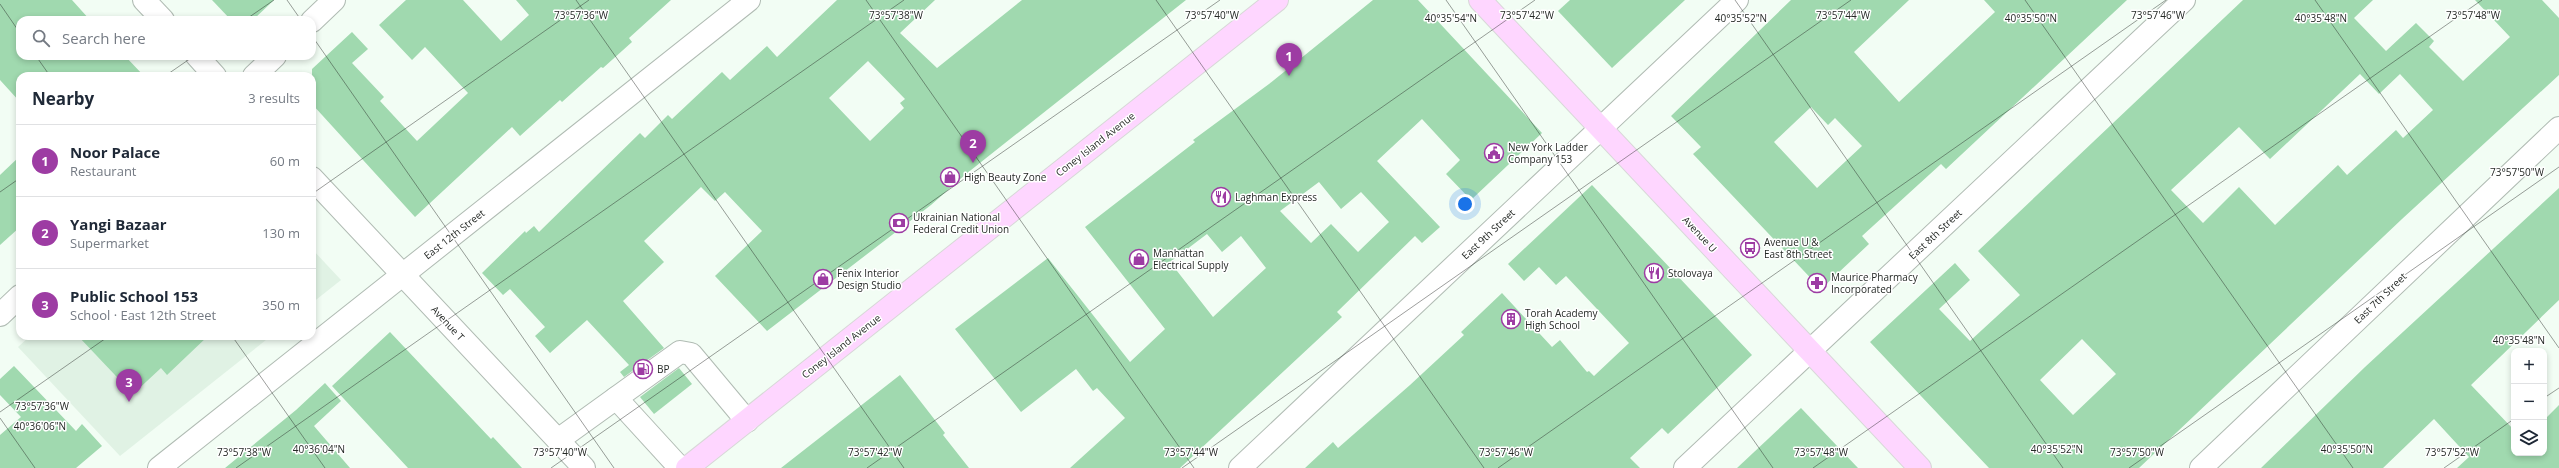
<!DOCTYPE html>
<html lang="en">
<head>
<meta charset="utf-8">
<style>
  :root { --surface:#fff; --page:#f6f6f7; --text:#1f2937; --muted:#747a83; --line:#e0e1e3; --accent:#9d3ca3 }
  body { margin:0; font-family:"Open Sans",sans-serif; background:var(--page); color:var(--text) }
  .controls { position:absolute; right:12px; bottom:12px; display:grid; overflow:hidden; border-radius:8px; box-shadow:0 2px 6px #0003 }
  .controls button { width:36px; height:36px; display:grid; place-items:center; padding:0; border:0; border-bottom:1px solid var(--line); background:var(--surface); color:var(--text); font:20px sans-serif }
  .you { position:absolute; left:1465px; top:204px; width:14px; height:14px; margin:-10px; border:3px solid #fff; border-radius:50%; background:#1a73e8; box-shadow:0 0 0 6px #1a73e833 }
  .badge { display:grid; place-items:center; width:26px; height:26px; border-radius:50%; background:var(--accent); color:#fff; font-size:13px; font-weight:700 }
  .pin { position:absolute; translate:-50% -33px; filter:drop-shadow(0 1px 2px #0008) }
  .pin::after { content:''; position:absolute; top:21px; width:14px; height:12px; background:inherit; clip-path:polygon(0 0,100% 0,50% 100%) }
  .list { margin:0; padding:0; list-style:none }
  h2 { display:flex; justify-content:space-between; align-items:center; height:52px; margin:0; padding:0 16px; font-size:17px }
  h2 small { font-size:13px; font-weight:400; color:var(--muted) }
  .list li { display:grid; grid-template-columns:26px 1fr auto; gap:12px; align-items:center; box-sizing:border-box; height:72px; padding:0 16px; border-top:1px solid var(--line) }
  .list b { display:block; font-size:15px; white-space:nowrap }
  .list p { margin:0; font-size:13px; white-space:nowrap; color:var(--muted) }
  .list em { font-size:13px; font-style:normal; color:var(--muted) }
  .icon { flex:none; width:22px; height:22px; fill:none; stroke:currentColor; stroke-width:2; stroke-linecap:round; stroke-linejoin:round }
  .map { position:relative; flex:none; width:2559px; height:468px; overflow:hidden }
  .search { position:absolute; background:var(--surface); box-shadow:0 2px 6px #0003; left:16px; top:16px; width:300px; height:44px; display:flex; align-items:center; gap:10px; box-sizing:border-box; padding:0 14px; border-radius:12px; color:var(--muted); font-size:15px }
  .panel { position:absolute; background:var(--surface); box-shadow:0 2px 6px #0003; left:16px; top:72px; width:300px; height:268px; border-radius:12px }
  .map>svg:first-child { display:block }
  .built { fill:#e0f2e4 }
  .building { fill:#a0d9af; fill-rule:evenodd }
  .lines { fill:none; stroke-linecap:round; stroke-linejoin:round }
  .minor-casing { stroke:#b0bbb3; stroke-width:24 }
  .major-casing { stroke:#d8d8d8; stroke-width:24 }
  .minor { stroke:#fff; stroke-width:22 }
  .major { stroke:#fed6ff; stroke-width:22 }
  .ticks { fill:none; stroke:#252926; stroke-width:1; stroke-opacity:0.45 }
  .labels { text-anchor:middle; dominant-baseline:central; stroke-width:3; stroke-linejoin:round; paint-order:stroke }
  .street-label { font-size:10px; fill:#252926; stroke:#fff }
  .poi-label { font-size:10px; fill:#252926; stroke:#fff; text-anchor:start }
  .ticks-label { font-size:10px; text-anchor:middle; fill:#252926; stroke:#fff; stroke-width:3; stroke-linejoin:round; paint-order:stroke }
</style>
</head>
<body>
<div class="map">
<svg width="2559" height="468" viewBox="0 0 2559 468">
  <rect width="100%" height="100%" fill="#f2fdf4"/>
  <g class="built">
    <path d="M312 249 341 280 312 303Z"/>
    <path d="M30 336H271L120 456 18 347Z"/>
  </g>
  <g class="building">
    <path d="M0 0H72L90 20H20V56H125L144 76H20V102L0 80Z"/>
    <path d="M212 0H274L253 20H231Z"/>
    <path d="M406 0H463L501 41 529 15 516 0H671L629 38 632 42 603 68 601 67 562 102 560 100 520 136 512 127 415 217 312 104V69L352 32 368 49 352 63 384 97 380 101 417 141 468 93 425 47 412 60 379 25Z"/>
    <path d="M837 0H935L900 33 937 68 1022 0H1186L966 174 931 205 767 331 715 276 762 231 725 192 715 201 701 187 644 241 664 262 623 301 664 348 624 377 620 372 629 365 587 320 550 353 535 336 545 327 510 289 503 295 482 273 525 231 526 233 534 226 539 232 640 133 645 138 668 115 672 119 722 72 730 80 767 46 777 57ZM868 61 905 99 900 103 904 108 870 141 829 98Z"/>
    <path d="M1373 0H1418L1542 133 1471 200 1446 174 1460 160 1422 119 1377 161 1440 227 1422 243 1415 236 1337 312 1342 317 1180 468H1070L1125 418 1097 388 1093 391 1076 369 1021 412 955 329 1048 258 1130 362 1165 329 1085 227 1195 142 1193 140 1269 84ZM1319 182 1341 209 1361 192 1389 222 1358 252 1331 224 1311 243 1280 211ZM1207 234 1222 252 1241 236 1266 268 1213 317 1170 262Z"/>
    <path d="M1570 0H1685L1612 68 1558 11Z"/>
    <path d="M1791 0H1909L1854 52 1899 102 1995 12 1984 0H2127L1946 169 1941 164 1862 236 1869 244 1821 289 1693 154 1701 147 1671 116ZM1811 107 1828 125 1835 118 1862 146 1817 188 1774 142Z"/>
    <path d="M2243 0H2373L2354 18 2386 51 2416 23 2434 41 2429 47 2463 81 2510 37 2475 0H2542L2559 18V75L2402 219 2139 468H1989L1870 342 1955 263 1970 280 1939 309 1970 341 2020 295 1978 251ZM2360 74 2379 94 2400 74 2433 110 2403 138 2396 130 2347 175 2338 165 2275 225 2239 187 2203 223 2171 190 2239 127 2270 159ZM2082 339 2116 374 2073 415 2040 380Z"/>
    <path d="M20 156V227L0 245V175Z"/>
    <path d="M1592 185 1752 355 1668 434 1662 428 1630 458 1640 468H1305L1333 442 1338 448 1410 385 1464 335 1461 332 1502 293 1552 347 1560 340 1587 372 1589 371 1594 376 1629 343 1566 276 1556 285 1539 267 1524 281 1508 264Z"/>
    <path d="M2559 188V300L2471 385 2514 430V453H2544V420L2559 405V468H2457L2469 457 2434 419 2383 468H2261L2365 367Z"/>
    <path d="M390 332 491 439 493 437 522 468H408L332 386Z"/>
    <path d="M78 336H208L167 375 161 368 133 394Z"/>
    <path d="M14 366 76 431 82 424 102 446 76 468H0V435L21 417 0 395V379Z"/>
    <path d="M679 368 692 384 654 414 640 397Z"/>
    <path d="M900 375 945 433 943 435 969 468H781Z"/>
    <path d="M325 383 341 401 314 426 350 468H225L296 410Z"/>
    <path d="M1801 408 1858 468H1737Z"/>
  </g>
  <g class="lines">
    <defs>
      <g id="minor">
        <path d="M144 0 163 20"/>
        <path d="M312 21 334 0"/>
        <path d="M197 56 215 76"/>
        <path d="M254 76 275 56"/>
        <path d="M312 178 584 468"/>
        <path d="M0 315 20 296"/>
        <path d="M616 398 680 468"/>
        <path d="M558 440 680 352 691 354 747 421"/>
        <path d="M159 468 749 0"/>
        <path d="M1240 468 1737 0"/>
        <path d="M1685 468 2184 0"/>
        <path d="M2201 468 2559 128"/>
      </g>
      <g id="major">
        <path d="M1480 0 1920 468"/>
        <path d="M687 468 1277 0"/>
      </g>
    </defs>
    <use href="#minor" class="minor-casing"/>
    <use href="#major" class="major-casing"/>
    <use href="#minor" class="minor"/>
    <use href="#major" class="major"/>
  </g>
  <path class="ticks" d="M287 0 301 20M576 0 904 468M866 0 1194 468M1156 0 1484 468M1446 0 1773 468M1735 0 2063 468M2025 0 2353 468M2315 0 2559 348M0 4 20 33M245 20 274 0M312 36 614 468M36 56 50 76M165 76 194 56M0 192 20 178M312 194 589 0M232 336 325 468M2544 398 2559 388M0 412 109 336M0 418 35 468M236 468 904 0M551 468 1220 0M867 468 1535 0M1182 468 1851 0M1498 468 2166 0M1813 468 2482 0M2129 468 2559 167M2444 468 2514 419"/>
  <defs>
    <symbol id="civic-ring" viewBox="-11 -11 22 22"><circle r="9.5" fill="#fff" stroke="#9d3ca3" stroke-width="1.5"/><path d="M-.6-6.5H3V-4.5H.6V-3L4-1V1h2V6H-6V1h2V-1L-.6-3ZM-1.2 2.5V6h2.4V2.5Z" fill="#9d3ca3"/></symbol>
    <symbol id="shop-ring" viewBox="-11 -11 22 22"><circle r="9.5" fill="#fff" stroke="#9d3ca3" stroke-width="1.5"/><path d="M-5-2.5h2.3a2.7 3.5 0 0 1 5.4 0H5L5.5 6h-11ZM-1.5-2.5h3a1.5 2.3 0 0 0-3 0Z" fill="#9d3ca3"/></symbol>
    <symbol id="restaurant-ring" viewBox="-11 -11 22 22"><circle r="9.5" fill="#fff" stroke="#9d3ca3" stroke-width="1.5"/><path d="M-5-6h1v4h1v-4h1v4h1v-4h1v5L-1.5 .5V6h-2V.5L-5-1ZM5-6V6H3V1.5H1.5Q1.5-4 5-6Z" fill="#9d3ca3"/></symbol>
    <symbol id="bank-ring" viewBox="-11 -11 22 22"><circle r="9.5" fill="#fff" stroke="#9d3ca3" stroke-width="1.5"/><path d="M-6-4H6V4H-6ZM0-2.3a2.3 2.3 0 1 0 0 4.6a2.3 2.3 0 1 0 0-4.6Z" fill="#9d3ca3"/></symbol>
    <symbol id="bus-ring" viewBox="-11 -11 22 22"><circle r="9.5" fill="#fff" stroke="#9d3ca3" stroke-width="1.5"/><path d="M-5-6H5V4H4V6H2V4H-2V6H-4V4H-5ZM-3.5-4V0h7V-4ZM-3.5 1.2v1.5H-2V1.2ZM2 1.2v1.5H3.5V1.2Z" fill="#9d3ca3"/></symbol>
    <symbol id="pharmacy-ring" viewBox="-11 -11 22 22"><circle r="9.5" fill="#fff" stroke="#9d3ca3" stroke-width="1.5"/><path d="M-2-6h4v4h4v4h-4v4h-4v-4h-4v-4h4Z" fill="#9d3ca3"/></symbol>
    <symbol id="building-ring" viewBox="-11 -11 22 22"><circle r="9.5" fill="#fff" stroke="#9d3ca3" stroke-width="1.5"/><path d="M-4-6H4V6H1V3H-1V6H-4ZM-2.5-4.3h1.7v1.8h-1.7ZM.8-4.3h1.7v1.8H.8ZM-2.5-1h1.7V.8h-1.7ZM.8-1h1.7V.8H.8Z" fill="#9d3ca3"/></symbol>
    <symbol id="fuel-ring" viewBox="-11 -11 22 22"><circle r="9.5" fill="#fff" stroke="#9d3ca3" stroke-width="1.5"/><path d="M-5.5-6h7V0h2V4h1.3V-2.5L3-4.5l.8-.8L6-3V5H2.5V1h-1V6h-7ZM-4.2-4.7v3.2H.2V-4.7Z" fill="#9d3ca3"/></symbol>
  </defs>
  <g fill-rule="evenodd">
    <use href="#civic-ring" x="1483" y="142" width="22" height="22"/>
    <use href="#shop-ring" x="939" y="166" width="22" height="22"/>
    <use href="#restaurant-ring" x="1210" y="186" width="22" height="22"/>
    <use href="#bank-ring" x="888" y="212" width="22" height="22"/>
    <use href="#bus-ring" x="1739" y="237" width="22" height="22"/>
    <use href="#shop-ring" x="1128" y="248" width="22" height="22"/>
    <use href="#restaurant-ring" x="1643" y="262" width="22" height="22"/>
    <use href="#shop-ring" x="812" y="268" width="22" height="22"/>
    <use href="#pharmacy-ring" x="1806" y="272" width="22" height="22"/>
    <use href="#building-ring" x="1500" y="308" width="22" height="22"/>
    <use href="#fuel-ring" x="632" y="358" width="22" height="22"/>
  </g>
  <g class="labels">
    <g class="street-label">
      <text transform="translate(1095 144) rotate(-38)">Coney Island Avenue</text>
      <text transform="translate(454 234) rotate(-38)">East 12th Street</text>
      <text transform="translate(1488 234) rotate(-43)">East 9th Street</text>
      <text transform="translate(1700 234) rotate(47)">Avenue U</text>
      <text transform="translate(1935 234) rotate(-43)">East 8th Street</text>
      <text transform="translate(2380 298) rotate(-44)">East 7th Street</text>
      <text transform="translate(448 323) rotate(47)">Avenue T</text>
      <text transform="translate(841 346) rotate(-38)">Coney Island Avenue</text>
    </g>
    <g class="poi-label">
      <text x="1508" y="147">New York Ladder<tspan x="1508" dy="12">Company 153</tspan></text>
      <text x="964" y="177">High Beauty Zone</text>
      <text x="1235" y="197">Laghman Express</text>
      <text x="913" y="217">Ukrainian National<tspan x="913" dy="12">Federal Credit Union</tspan></text>
      <text x="1764" y="242">Avenue U &amp;<tspan x="1764" dy="12">East 8th Street</tspan></text>
      <text x="1153" y="253">Manhattan<tspan x="1153" dy="12">Electrical Supply</tspan></text>
      <text x="837" y="273">Fenix Interior<tspan x="837" dy="12">Design Studio</tspan></text>
      <text x="1668" y="273">Stolovaya</text>
      <text x="1831" y="277">Maurice Pharmacy<tspan x="1831" dy="12">Incorporated</tspan></text>
      <text x="1525" y="313">Torah Academy<tspan x="1525" dy="12">High School</tspan></text>
      <text x="657" y="369">BP</text>
    </g>
  </g>
  <g class="ticks-label">
    <text x="2158" y="19">73°57'46"W</text>
    <text x="581" y="19">73°57'36"W</text>
    <text x="1527" y="19">73°57'42"W</text>
    <text x="1843" y="19">73°57'44"W</text>
    <text x="896" y="19">73°57'38"W</text>
    <text x="1212" y="19">73°57'40"W</text>
    <text x="2473" y="19">73°57'48"W</text>
    <text x="1451" y="22">40°35'54"N</text>
    <text x="2031" y="22">40°35'50"N</text>
    <text x="2321" y="22">40°35'48"N</text>
    <text x="1741" y="22">40°35'52"N</text>
    <text x="2517" y="176">73°57'50"W</text>
    <text x="2519" y="344">40°35'48"N</text>
    <text x="42" y="410">73°57'36"W</text>
    <text x="40" y="430">40°36'06"N</text>
    <text x="319" y="453">40°36'04"N</text>
    <text x="2057" y="453">40°35'52"N</text>
    <text x="2347" y="453">40°35'50"N</text>
    <text x="244" y="456">73°57'38"W</text>
    <text x="560" y="456">73°57'40"W</text>
    <text x="875" y="456">73°57'42"W</text>
    <text x="1191" y="456">73°57'44"W</text>
    <text x="1506" y="456">73°57'46"W</text>
    <text x="1821" y="456">73°57'48"W</text>
    <text x="2137" y="456">73°57'50"W</text>
    <text x="2452" y="456">73°57'52"W</text>
  </g>
</svg>
<div class="controls">
<button>+</button>
<button>−</button>
<button><svg class="icon" aria-label="layers" viewBox="0 0 24 24"><path d="M12 4l9 5-9 5-9-5zM3 14l9 5 9-5"/></svg></button>
</div>
<div class="you"></div>
<div class="pin badge" style="left:1289px;top:76px">1</div>
<div class="pin badge" style="left:973px;top:163px">2</div>
<div class="pin badge" style="left:129px;top:402px">3</div>
<div class="search"><svg class="icon" aria-label="search" viewBox="0 0 24 24"><circle cx="10" cy="10" r="6"/><path d="M15 15l6 6"/></svg>Search here</div>
<section class="panel">
<h2>Nearby<small>3 results</small></h2>
<ul class="list">
<li><span class="badge">1</span><div><b>Noor Palace</b><p>Restaurant</p></div><em>60 m</em></li>
<li><span class="badge">2</span><div><b>Yangi Bazaar</b><p>Supermarket</p></div><em>130 m</em></li>
<li><span class="badge">3</span><div><b>Public School 153</b><p>School · East 12th Street</p></div><em>350 m</em></li>
</ul>
</section>
</div>
</body>
</html>
